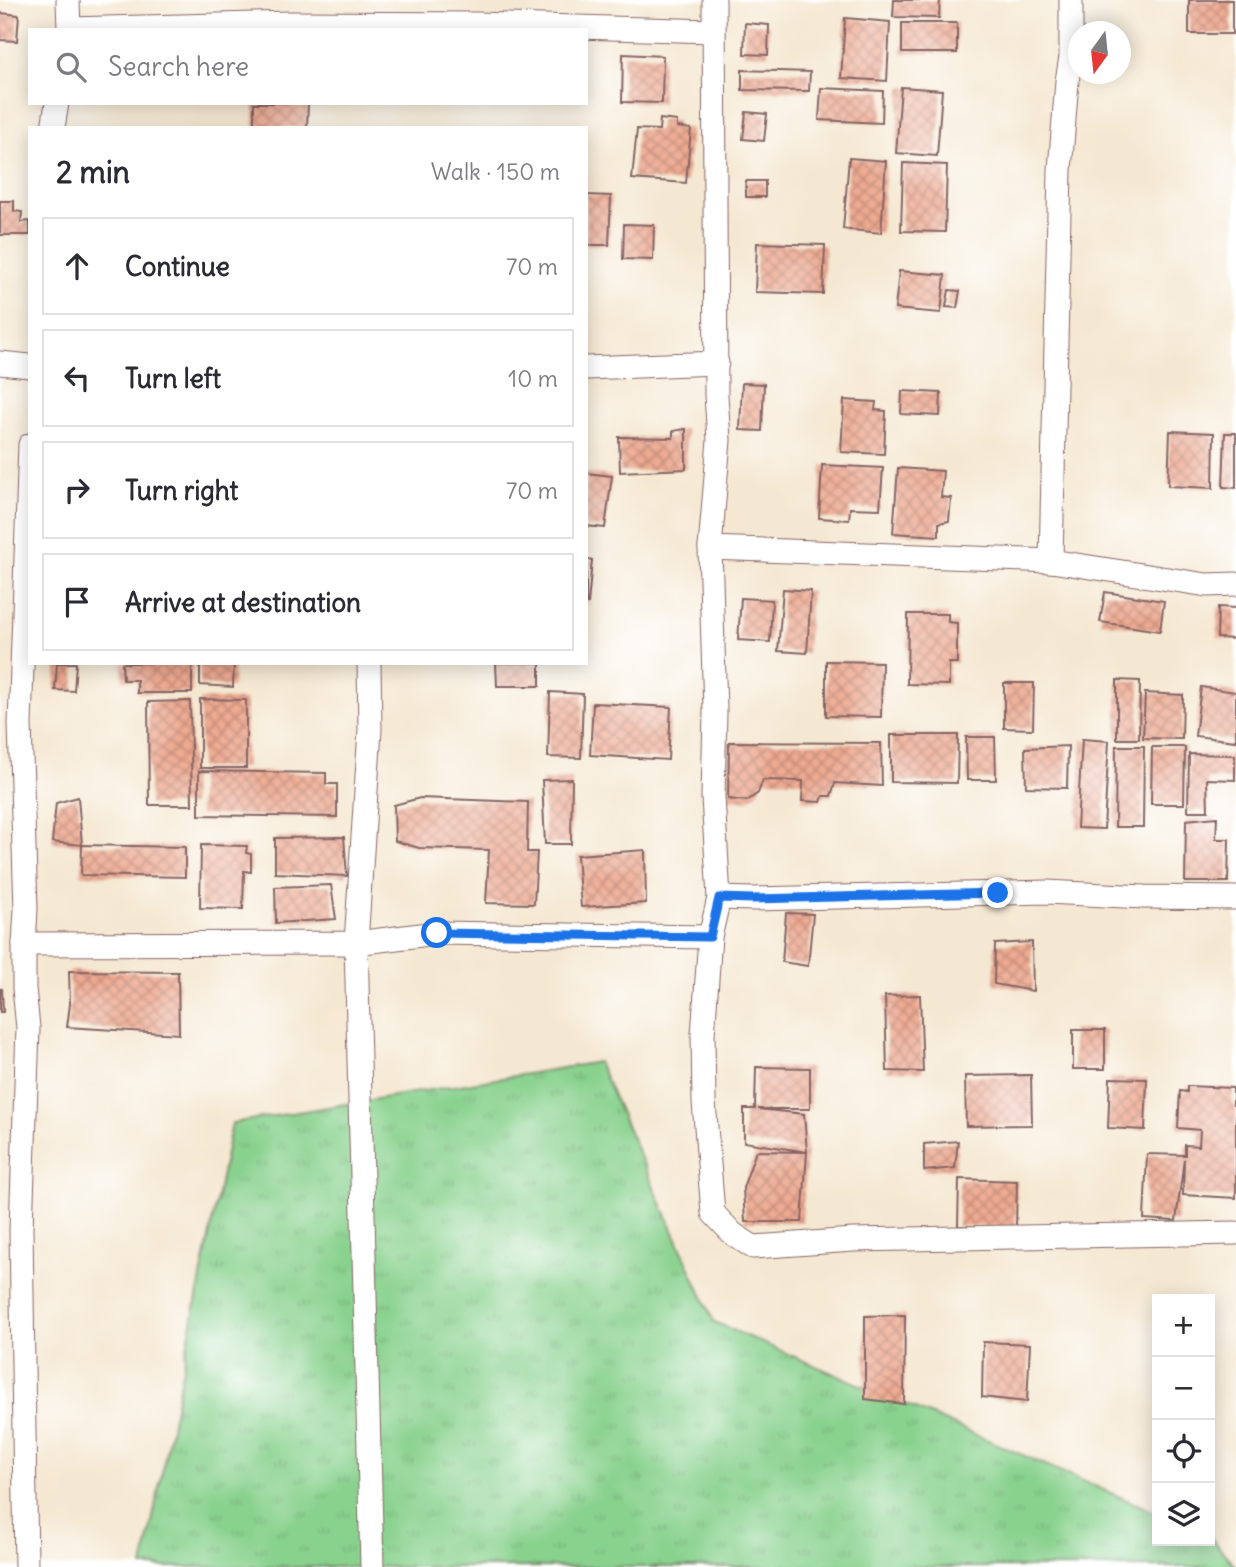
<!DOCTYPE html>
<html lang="en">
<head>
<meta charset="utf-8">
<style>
  :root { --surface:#fff; --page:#f2f2f3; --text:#2b2b33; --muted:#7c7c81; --line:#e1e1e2 }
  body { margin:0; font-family:Delius,sans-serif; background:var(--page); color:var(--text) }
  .controls { position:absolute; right:21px; bottom:21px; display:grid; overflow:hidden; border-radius:0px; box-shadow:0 4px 18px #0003 }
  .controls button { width:63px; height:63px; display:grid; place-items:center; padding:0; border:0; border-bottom:2px solid var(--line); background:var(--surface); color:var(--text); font:35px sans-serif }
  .compass { position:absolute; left:1068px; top:21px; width:63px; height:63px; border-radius:50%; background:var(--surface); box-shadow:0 4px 18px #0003; rotate:195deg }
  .stop { position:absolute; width:21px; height:21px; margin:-16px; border:5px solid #1a73e8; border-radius:50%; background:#fff }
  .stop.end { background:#1a73e8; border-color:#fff; box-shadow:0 2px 7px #0008 }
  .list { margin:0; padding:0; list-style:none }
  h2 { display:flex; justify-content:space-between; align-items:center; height:91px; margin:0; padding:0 28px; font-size:30px }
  h2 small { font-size:23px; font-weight:400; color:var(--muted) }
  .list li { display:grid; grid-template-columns:46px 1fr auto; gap:21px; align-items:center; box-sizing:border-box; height:98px; margin:0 14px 14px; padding:0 14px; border:2px solid var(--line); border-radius:0px }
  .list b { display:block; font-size:26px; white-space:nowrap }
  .list em { font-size:23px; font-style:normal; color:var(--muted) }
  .icon { flex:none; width:38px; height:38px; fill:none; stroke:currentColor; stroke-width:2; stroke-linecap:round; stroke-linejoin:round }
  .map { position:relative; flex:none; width:1236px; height:1567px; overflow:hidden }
  .search { position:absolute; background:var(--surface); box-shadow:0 4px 18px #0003; left:28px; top:28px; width:560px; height:77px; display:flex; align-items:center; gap:18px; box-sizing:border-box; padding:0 24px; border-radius:0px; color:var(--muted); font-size:26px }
  .panel { position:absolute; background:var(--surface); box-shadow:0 4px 18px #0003; left:28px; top:126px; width:560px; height:539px; border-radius:0px }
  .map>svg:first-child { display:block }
  .grass { fill:url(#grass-tufts); stroke:#6a785c; stroke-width:2 }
  .building { fill:url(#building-cross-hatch) }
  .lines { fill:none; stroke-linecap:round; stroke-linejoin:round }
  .minor-casing { stroke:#866565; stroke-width:25 }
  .minor { stroke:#fff; stroke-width:23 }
  .route { stroke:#1a73e8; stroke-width:9 }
</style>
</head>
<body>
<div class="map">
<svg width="1236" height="1567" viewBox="0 0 1236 1567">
  <defs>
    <pattern id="grass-tufts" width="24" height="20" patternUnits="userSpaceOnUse" patternTransform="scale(1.75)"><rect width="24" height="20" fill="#89d28e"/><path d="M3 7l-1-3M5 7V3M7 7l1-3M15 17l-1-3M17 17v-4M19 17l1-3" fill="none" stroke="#78b47b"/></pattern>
    <pattern id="building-cross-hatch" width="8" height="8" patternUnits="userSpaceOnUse" patternTransform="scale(1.75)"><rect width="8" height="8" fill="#eeaa92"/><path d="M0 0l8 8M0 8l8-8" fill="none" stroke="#c38a77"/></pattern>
  </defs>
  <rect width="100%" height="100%" fill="#fff"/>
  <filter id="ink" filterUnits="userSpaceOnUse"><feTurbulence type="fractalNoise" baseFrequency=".0143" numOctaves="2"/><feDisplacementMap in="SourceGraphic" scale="14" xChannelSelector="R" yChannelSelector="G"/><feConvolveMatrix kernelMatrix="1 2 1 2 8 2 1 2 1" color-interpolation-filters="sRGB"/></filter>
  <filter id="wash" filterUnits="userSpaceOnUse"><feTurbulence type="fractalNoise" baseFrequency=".00686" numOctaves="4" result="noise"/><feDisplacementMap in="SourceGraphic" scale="28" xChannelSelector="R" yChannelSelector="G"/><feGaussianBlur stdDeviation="1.57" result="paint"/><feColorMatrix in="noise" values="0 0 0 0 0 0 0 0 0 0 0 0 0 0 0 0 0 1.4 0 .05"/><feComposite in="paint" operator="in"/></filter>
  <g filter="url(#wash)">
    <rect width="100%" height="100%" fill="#f5e8d2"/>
    <path class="grass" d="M598 1062 714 1322 1157 1513V1541H1210V1537L1236 1567H143L232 1123Z"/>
    <g id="blocks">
      <g class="building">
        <path d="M894 0H940L939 18 893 17Z"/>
        <rect x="1189" y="0" width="43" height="34"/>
        <path d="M0 13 19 15 17 41 0 40Z"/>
        <path d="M845 18 890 22 887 81 841 78Z"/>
        <path d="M745 23 769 25 768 55 744 54Z"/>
        <rect x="902" y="23" width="55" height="30"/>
        <path d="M623 54 663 56 662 103 622 102Z"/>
        <path d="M742 70 810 72 809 91 742 90Z"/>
        <path d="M901 87 942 90 937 156 896 153Z"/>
        <path d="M821 88 883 91 882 123 819 120Z"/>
        <path d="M254 103H308L307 128H254Z"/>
        <path d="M746 112 767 114 764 141 743 139Z"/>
        <path d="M660 119 677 121V127L691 129 686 183 632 179 637 129 659 130Z"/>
        <path d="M849 158 886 161 881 233 843 229Z"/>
        <path d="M903 163 947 165 945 232 901 231Z"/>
        <rect x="746" y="181" width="19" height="16"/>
        <path d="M586 195 611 196 609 245H586Z"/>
        <path d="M0 201H14V211L22 212 21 222 30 221V235H0Z"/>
        <path d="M624 224 654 225 653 260 623 259Z"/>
        <path d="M757 243 825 245 823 294 755 292Z"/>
        <path d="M899 271 945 275 941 313 895 309Z"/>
        <path d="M949 290 960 291 957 308 946 307Z"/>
        <path d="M742 383 764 384 762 431 740 430Z"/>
        <path d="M902 391 941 393 940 416 901 414Z"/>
        <path d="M844 400 876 402 875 410 886 411 884 454 841 452Z"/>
        <path d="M686 429V469L620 472 619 437 673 438V431Z"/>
        <path d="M1170 431 1214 433 1213 488 1168 486Z"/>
        <path d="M1225 433H1236V488L1223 487Z"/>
        <path d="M822 465 883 468 880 509 850 508 849 520 819 518Z"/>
        <path d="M898 468 943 471 941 497 951 498 949 521 939 523V536L893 533Z"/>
        <path d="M586 473 612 476 605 528 586 526Z"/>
        <path d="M586 560H592L588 604H586Z"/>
        <path d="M783 589 811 591 807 653 778 651Z"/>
        <path d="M1105 592 1164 601 1160 631 1100 622Z"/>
        <path d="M741 598 772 600 770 642 738 640Z"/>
        <path d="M1218 607 1236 608V639L1217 638Z"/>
        <path d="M908 614H948V622L957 623V663H949V685L907 684Z"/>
        <path d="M826 661 882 662 881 717 826 716Z"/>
        <path d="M57 663H76L74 691 55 690Z"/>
        <path d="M122 663H192V693H137V680H123Z"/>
        <path d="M200 663H234L233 687 200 685Z"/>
        <path d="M496 663H540V686H497Z"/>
        <path d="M1117 680 1140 681 1139 739H1117Z"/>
        <path d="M1004 683H1034L1033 729 1004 728Z"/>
        <path d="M1201 687 1236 692V741L1195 736Z"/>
        <path d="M550 692 583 694 581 758 548 757Z"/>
        <path d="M1145 693 1183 695 1182 739 1143 738Z"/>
        <path d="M200 699 246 700V768H200Z"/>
        <path d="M190 701 192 805H149L148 702Z"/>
        <path d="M593 703 671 707 668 760 590 755Z"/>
        <path d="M891 735H958L957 783 891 782Z"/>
        <path d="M966 737H995L996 780H967Z"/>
        <path d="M1082 739 1109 741 1104 829 1077 828Z"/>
        <path d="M729 742 881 743 882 786 835 783 831 796H823L821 802 802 801 803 781 763 780 758 793 747 801 728 799Z"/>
        <path d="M1068 746 1067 788 1026 787 1025 748Z"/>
        <path d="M1116 746H1144L1143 827H1115Z"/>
        <path d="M1152 747H1185L1184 804H1151Z"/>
        <path d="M1189 754 1235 755V780L1207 779 1208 811H1188Z"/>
        <path d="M199 771 326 773V784H337V817L199 815Z"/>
        <path d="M572 779 571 844H545L542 780Z"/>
        <path d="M78 797 82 845 52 842 56 803Z"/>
        <path d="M420 798 528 802 527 852H537L534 904 486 903 489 850 419 848 395 841 394 805Z"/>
        <path d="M1217 817 1216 839H1229L1228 882H1185L1186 820Z"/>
        <path d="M344 837 347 876 275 873V838Z"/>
        <path d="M82 845 185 847V877L81 875Z"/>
        <path d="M201 845 247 846 246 853 251 854V872L244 871 243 909 200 908Z"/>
        <path d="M645 850 646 903 581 907 577 855Z"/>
        <path d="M331 885 336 919 276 923 275 887Z"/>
        <path d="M786 913 813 914 808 966 782 962Z"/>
        <path d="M1032 942 1033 991 994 984 995 944Z"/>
        <path d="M69 971 178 972 179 1034 67 1027 70 1004Z"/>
        <path d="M0 989H2L3 1012H0Z"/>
        <path d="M920 995 923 1072 887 1071 885 996Z"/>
        <rect x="1073" y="1030" width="32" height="39"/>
        <path d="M756 1067 810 1068V1109H758L804 1114 807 1152 802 1222H745L743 1188 756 1151 807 1152 744 1142V1109H755Z"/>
        <path d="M1031 1075 1032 1125 966 1126 965 1076Z"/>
        <path d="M1110 1078 1147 1079 1145 1130 1108 1128Z"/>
        <path d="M1187 1086 1233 1088V1105H1236V1198L1183 1195 1184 1159 1176 1221 1144 1219 1147 1154 1185 1155V1145L1199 1146 1200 1130 1178 1128 1180 1091 1187 1092Z"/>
        <path d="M958 1141 955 1168 924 1171V1144Z"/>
        <path d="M959 1179 1017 1181 1016 1228 958 1226Z"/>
        <path d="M905 1315 904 1404 865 1399V1316Z"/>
        <path d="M983 1342 1030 1344 1027 1402 982 1397Z"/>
      </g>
    </g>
  </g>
  <g filter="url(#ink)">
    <use href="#blocks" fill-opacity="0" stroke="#866565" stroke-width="2"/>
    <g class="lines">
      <defs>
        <g id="minor">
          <path d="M68 0 69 30"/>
          <path d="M714 0 716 395 719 440 710 548 1051 561 1207 585 1236 584"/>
          <path d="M69 29 291 23 476 24 713 31"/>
          <path d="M53 128 57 103"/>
          <path d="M0 363 30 366"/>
          <path d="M586 368 717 363"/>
          <path d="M30 445 20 724 26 909 24 944 356 943 437 933 710 937"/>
          <path d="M710 548 715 711 713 797 719 898 710 937 703 1035 704 1102 713 1213 733 1234 753 1247 853 1240 1236 1233"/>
          <path d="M1051 561 1060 170 1067 81 1071 57V0"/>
          <path d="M369 663 370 730 356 943 372 1567"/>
          <path d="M719 898 753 899 1047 892 1144 897 1236 898"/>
          <path d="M24 944V988L28 1028 21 1229 26 1567"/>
        </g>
      </defs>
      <use href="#minor" class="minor-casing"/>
      <use href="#minor" class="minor"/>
    </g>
  </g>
  <g class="lines" filter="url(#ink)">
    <path class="route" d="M437 933 710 937 719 898 753 899 998 893"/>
  </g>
</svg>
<div class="controls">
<button>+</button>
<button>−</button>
<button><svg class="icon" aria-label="locate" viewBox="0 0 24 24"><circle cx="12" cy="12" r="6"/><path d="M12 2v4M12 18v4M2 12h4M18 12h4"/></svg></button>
<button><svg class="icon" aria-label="layers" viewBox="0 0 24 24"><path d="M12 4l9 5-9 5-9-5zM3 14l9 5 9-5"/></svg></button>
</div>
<svg class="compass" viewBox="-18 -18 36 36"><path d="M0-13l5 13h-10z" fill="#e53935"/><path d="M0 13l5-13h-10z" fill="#7c7c81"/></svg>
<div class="stop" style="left:437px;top:933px"></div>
<div class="stop end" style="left:998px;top:893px"></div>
<div class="search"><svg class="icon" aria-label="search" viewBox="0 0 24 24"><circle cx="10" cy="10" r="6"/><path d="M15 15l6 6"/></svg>Search here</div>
<section class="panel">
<h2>2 min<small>Walk · 150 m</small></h2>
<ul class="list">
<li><svg class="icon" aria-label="ahead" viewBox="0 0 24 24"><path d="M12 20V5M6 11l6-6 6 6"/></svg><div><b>Continue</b></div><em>70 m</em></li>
<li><svg class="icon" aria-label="left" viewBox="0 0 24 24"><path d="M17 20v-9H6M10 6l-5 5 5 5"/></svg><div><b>Turn left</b></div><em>10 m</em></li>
<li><svg class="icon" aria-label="right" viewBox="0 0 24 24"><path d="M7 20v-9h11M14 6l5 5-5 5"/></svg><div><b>Turn right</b></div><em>70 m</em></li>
<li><svg class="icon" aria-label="arrive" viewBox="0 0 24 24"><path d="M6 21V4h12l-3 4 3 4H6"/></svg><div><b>Arrive at destination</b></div></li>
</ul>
</section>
</div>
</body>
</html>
